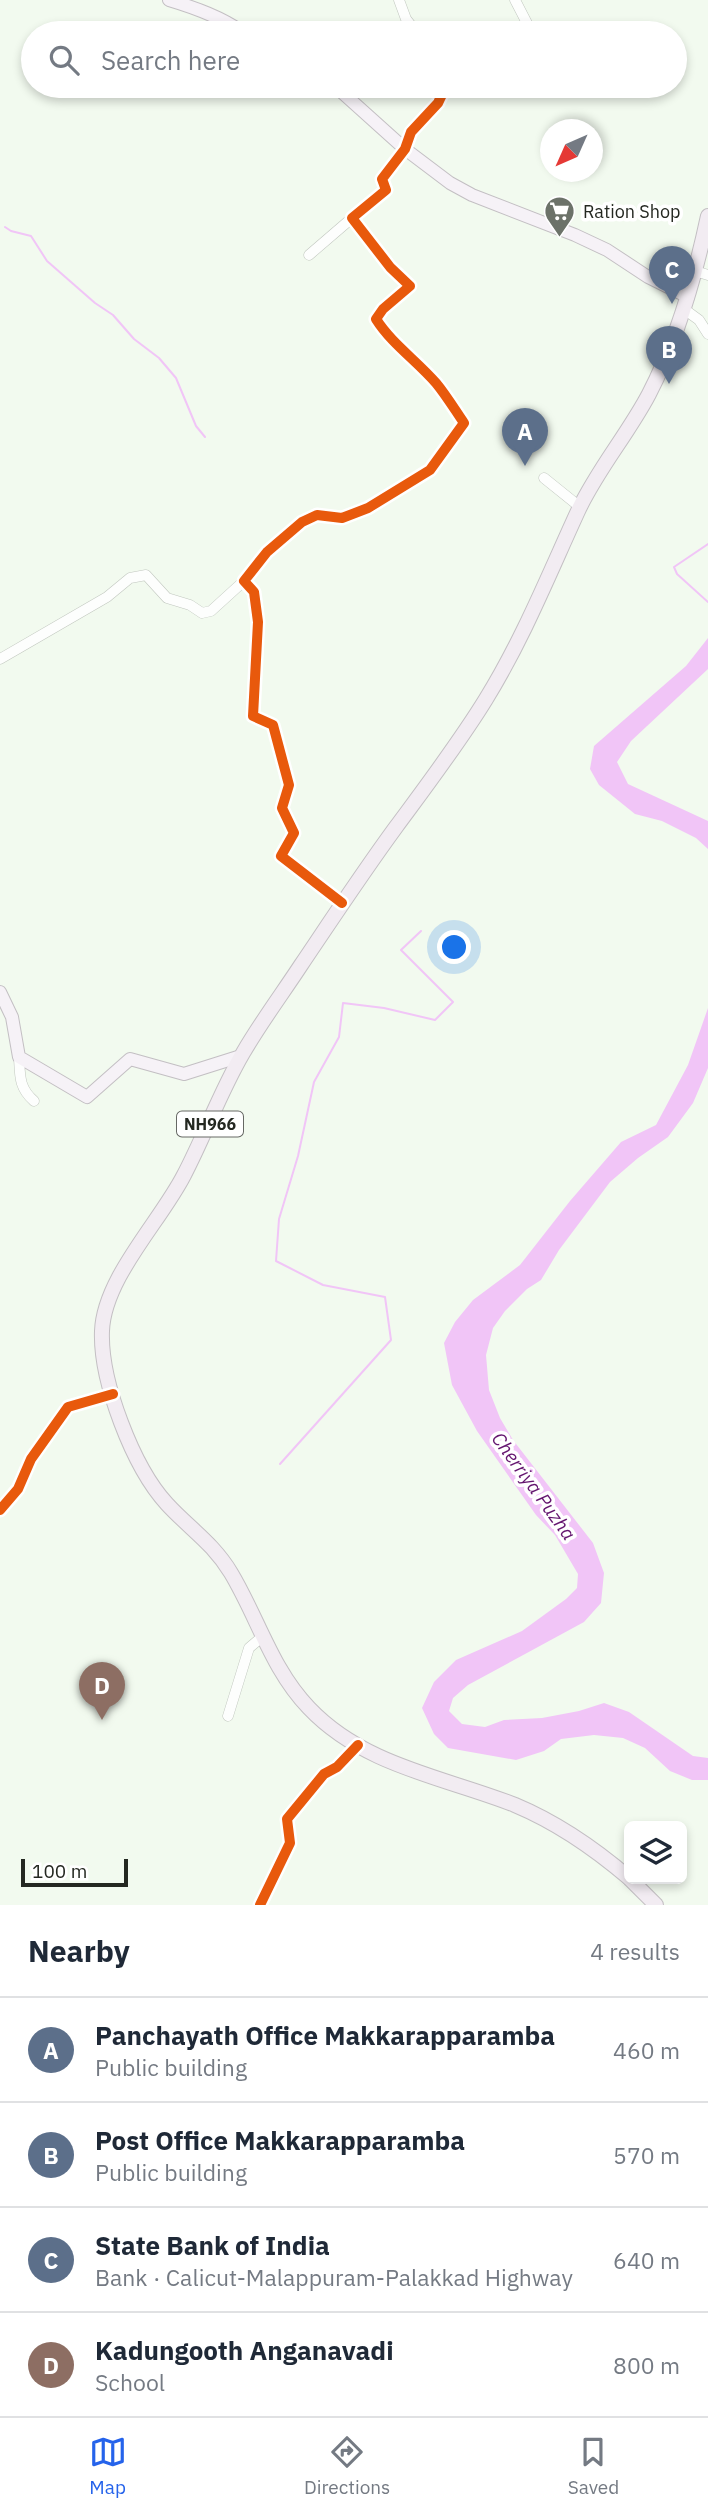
<!DOCTYPE html>
<html lang="en">
<head>
<meta charset="utf-8">
<style>
  :root { --surface:#fff; --page:#f2f2f3; --text:#1f2937; --muted:#747a83; --line:#e0e1e3; --accent:#2563eb }
  body { margin:0; font-family:"IBM Plex Sans",sans-serif; background:var(--page); color:var(--text) }
  .controls { position:absolute; right:21px; bottom:21px; display:grid; overflow:hidden; border-radius:10px; box-shadow:0 4px 10px #0003 }
  .controls button { width:63px; height:63px; display:grid; place-items:center; padding:0; border:0; border-bottom:2px solid var(--line); background:var(--surface); color:var(--text); font:35px sans-serif }
  .compass { position:absolute; left:540px; top:119px; width:63px; height:63px; border-radius:50%; background:var(--surface); box-shadow:0 4px 10px #0003; rotate:225deg }
  .scale { position:absolute; left:21px; bottom:18px; width:107px; box-sizing:border-box; padding-left:7px; border:4px solid #242821; border-top:0; font-size:19px; line-height:24px; white-space:nowrap; color:#242821; -webkit-text-stroke:5px #fff; paint-order:stroke }
  .you { position:absolute; left:455px; top:948px; width:24px; height:24px; margin:-18px; border:5px solid #fff; border-radius:50%; background:#1a73e8; box-shadow:0 0 0 10px #1a73e833 }
  .badge { display:grid; place-items:center; width:46px; height:46px; border-radius:50%; background:var(--accent); color:#fff; font-size:23px; font-weight:700 }
  .pin { position:absolute; translate:-50% -58px; filter:drop-shadow(0 2px 4px #0008) }
  .pin::after { content:''; position:absolute; top:37px; width:24px; height:21px; background:inherit; clip-path:polygon(0 0,100% 0,50% 100%) }
  .list { margin:0; padding:0; list-style:none }
  h2 { display:flex; justify-content:space-between; align-items:center; height:91px; margin:0; padding:0 28px; font-size:30px }
  h2 small { font-size:23px; font-weight:400; color:var(--muted) }
  .list li { display:grid; grid-template-columns:46px 1fr auto; gap:21px; align-items:center; box-sizing:border-box; height:105px; padding:0 28px; border-top:2px solid var(--line) }
  .list b { display:block; font-size:26px; white-space:nowrap }
  .list p { margin:0; font-size:23px; white-space:nowrap; color:var(--muted) }
  .list em { font-size:23px; font-style:normal; color:var(--muted) }
  .icon { flex:none; width:38px; height:38px; fill:none; stroke:currentColor; stroke-width:2; stroke-linecap:round; stroke-linejoin:round }
  .map { position:relative; flex:none; width:708px; height:1905px; overflow:hidden }
  .search { position:absolute; background:var(--surface); box-shadow:0 4px 10px #0003; left:21px; right:21px; top:21px; height:77px; display:flex; align-items:center; gap:18px; box-sizing:border-box; padding:0 24px; border-radius:38px; color:var(--muted); font-size:26px }
  .sheet { height:511px; background:var(--surface) }
  nav { display:flex; justify-content:space-around; align-items:center; box-sizing:border-box; height:98px; border-top:2px solid var(--line); background:var(--surface); font-size:19px; color:var(--muted) }
  nav a { display:grid; justify-items:center; gap:4px }
  nav .on { color:var(--accent) }
  .map>svg:first-child { display:block }
  .water { fill:#f1c5f7 }
  .lines { fill:none; stroke-linecap:round; stroke-linejoin:round }
  .stream { stroke:#f1c5f7; stroke-width:2 }
  .minor-casing { stroke:#c1c7bf; stroke-width:11 }
  .major-casing { stroke:#c3bfc3; stroke-width:14 }
  .highway-casing { stroke:#c3bfc3; stroke-width:16 }
  .minor { stroke:#fdfefd; stroke-width:10 }
  .major { stroke:#f6f2f7; stroke-width:12 }
  .highway { stroke:#f2ecf2; stroke-width:14 }
  .cycleway-casing { stroke:#fff; stroke-width:15 }
  .cycleway { stroke:#e8590c; stroke-width:10 }
  .labels { text-anchor:middle; dominant-baseline:central; stroke-width:7; stroke-linejoin:round; paint-order:stroke }
  .shield { fill:#fff; stroke:#666864; stroke-width:2 }
  .shield-label { font-size:16px; font-weight:bold; fill:#242821 }
  .poi-label { font-size:18px; fill:#242821; stroke:#fff; text-anchor:start }
  .water-label { font-size:19px; font-style:italic; fill:#64156f; stroke:#fff }
</style>
</head>
<body>
<div class="map">
<svg width="708" height="1905" viewBox="0 0 708 1905">
  <rect width="100%" height="100%" fill="#f2faef"/>
  <g class="water">
    <path d="M708 638V669L631 741 617 762 628 784 708 821V849L696 838 662 821 635 814 599 785 590 769 594 746 686 666Z"/>
    <path d="M708 1008V1068L693 1103 668 1137 638 1158 610 1182 559 1250 541 1280 527 1289 505 1311 493 1328 486 1355 489 1390 500 1418 513 1440 593 1543 604 1573 601 1603 584 1622 468 1685 453 1698 449 1711 462 1724 485 1727 504 1720 542 1718 579 1711 604 1703 629 1712 693 1756 708 1758V1780H692L670 1771 645 1748 623 1738 594 1735 561 1739 544 1751 516 1760 448 1748 434 1734 422 1708 434 1682 456 1660 522 1631 566 1599 577 1588 578 1574 555 1535 536 1515 477 1431 452 1385 444 1343 455 1322 473 1300 520 1265 570 1201 621 1142 656 1125 688 1065Z"/>
  </g>
  <g class="lines">
    <g class="stream">
      <path d="M5 227 11 231 31 236 47 261 95 303 113 315 134 339 159 358 176 378 196 426 205 437"/>
      <path d="M708 544 674 567 677 574 708 602"/>
      <path d="M280 1464 391 1340 385 1297 323 1285 276 1261 279 1219 298 1156 314 1082 339 1037 343 1003 384 1008 435 1020 453 1002 401 950 421 931"/>
    </g>
    <defs>
      <g id="minor">
        <path d="M399 0 406 19 417 33"/>
        <path d="M515 0 529 27 521 33"/>
        <path d="M309 255 352 218"/>
        <path d="M695 271 708 275"/>
        <path d="M684 309 699 320 708 334"/>
        <path d="M544 478 580 507"/>
        <path d="M0 659 107 597 130 578 146 575 167 598 190 605 202 613 211 611 244 581"/>
        <path d="M342 903 281 856 294 833 282 808 289 785 273 725 253 716 258 622 254 592 244 581 267 552 302 522 317 515 342 518 368 508 430 470 464 423C455 410 446 395 436 383 417 361 391 343 376 319L383 309 410 286 390 267 352 218 386 190 382 179 405 149 411 132 438 103 446 86"/>
        <path d="M19 1057C20 1076 19 1088 34 1101"/>
        <path d="M0 1510 18 1489 31 1459 68 1407 113 1394"/>
        <path d="M228 1716 249 1648 263 1636"/>
        <path d="M260 1905 290 1843 287 1819 324 1774 337 1767 358 1745"/>
      </g>
      <g id="major">
        <path d="M169 0C196 8 221 17 244 33"/>
        <path d="M335 86 405 149 450 183 472 195 575 235 607 250 648 277 688 297"/>
        <path d="M0 992 12 1017 19 1057 87 1097 130 1059 184 1074 241 1056"/>
      </g>
      <g id="highway">
        <path d="M629 1878C594 1848 558 1823 515 1805 444 1777 364 1766 309 1708 272 1670 258 1618 231 1573 213 1543 190 1529 167 1504 133 1467 100 1381 102 1331 104 1278 160 1222 184 1175 205 1135 220 1092 243 1053 261 1022 282 994 301 965 332 919 363 872 396 827 427 785 459 743 486 699 523 639 549 574 578 511 597 470 628 434 649 394 678 338 695 277 708 216"/>
        <path d="M630 1879 656 1905"/>
      </g>
    </defs>
    <use href="#minor" class="minor-casing"/>
    <use href="#major" class="major-casing"/>
    <use href="#highway" class="highway-casing"/>
    <use href="#minor" class="minor"/>
    <use href="#major" class="major"/>
    <use href="#highway" class="highway"/>
    <defs>
      <g id="cycleway">
        <path d="M342 903 281 856 294 833 282 808 289 785 273 725 253 716 258 622 254 592 244 581 267 552 302 522 317 515 342 518 368 508 430 470 464 423C455 410 446 395 436 383 417 361 391 343 376 319L383 309 410 286 390 267 352 218 386 190 382 179 405 149 411 132 438 103 446 86"/>
        <path d="M0 1510 18 1489 31 1459 68 1407 113 1394"/>
        <path d="M260 1905 290 1843 287 1819 324 1774 337 1767 358 1745"/>
      </g>
    </defs>
    <use href="#cycleway" class="cycleway-casing"/>
    <use href="#cycleway" class="cycleway"/>
  </g>
  <defs>
    <symbol id="supermarket-pin" viewBox="-11 -11 22 30"><path d="M0 17L-7.5 6A9.5 9.5 0 1 1 7.5 6Z" fill="#6c7269" stroke="#fff"/><path d="M-6-5.5h2.5l.6 2H6L4.5 2H-2.5L-4.4-4H-6ZM-1.5 3.2a1.3 1.3 0 1 0 .1 0ZM3 3.2a1.3 1.3 0 1 0 .1 0Z" fill="#fff"/></symbol>
  </defs>
  <g fill-rule="evenodd">
    <use href="#supermarket-pin" x="542" y="194" width="35" height="47"/>
  </g>
  <g class="labels">
    <rect class="shield" x="177" y="1111.5" width="66" height="25" rx="5"/>
    <g class="shield-label">
      <text x="210" y="1124">NH966</text>
    </g>
    <g class="poi-label">
      <text x="583" y="211">Ration Shop</text>
    </g>
    <g class="water-label">
      <text transform="translate(534 1486) rotate(54)">Cherriya Puzha</text>
    </g>
  </g>
</svg>
<div class="controls">
<button><svg class="icon" aria-label="layers" viewBox="0 0 24 24"><path d="M12 4l9 5-9 5-9-5zM3 14l9 5 9-5"/></svg></button>
</div>
<svg class="compass" viewBox="-18 -18 36 36"><path d="M0-13l5 13h-10z" fill="#e53935"/><path d="M0 13l5-13h-10z" fill="#747a83"/></svg>
<div class="scale">100 m</div>
<div class="you"></div>
<div class="pin badge" style="left:525px;top:466px;background:#5c6f8a">A</div>
<div class="pin badge" style="left:669px;top:384px;background:#5c6f8a">B</div>
<div class="pin badge" style="left:672px;top:304px;background:#5c6f8a">C</div>
<div class="pin badge" style="left:102px;top:1720px;background:#8d6e63">D</div>
<div class="search"><svg class="icon" aria-label="search" viewBox="0 0 24 24"><circle cx="10" cy="10" r="6"/><path d="M15 15l6 6"/></svg>Search here</div>
</div>
<section class="sheet">
<h2>Nearby<small>4 results</small></h2>
<ul class="list">
<li><span class="badge" style="background:#5c6f8a">A</span><div><b>Panchayath Office Makkarapparamba</b><p>Public building</p></div><em>460 m</em></li>
<li><span class="badge" style="background:#5c6f8a">B</span><div><b>Post Office Makkarapparamba</b><p>Public building</p></div><em>570 m</em></li>
<li><span class="badge" style="background:#5c6f8a">C</span><div><b>State Bank of India</b><p>Bank · Calicut-Malappuram-Palakkad Highway</p></div><em>640 m</em></li>
<li><span class="badge" style="background:#8d6e63">D</span><div><b>Kadungooth Anganavadi</b><p>School</p></div><em>800 m</em></li>
</ul>
</section>
<nav>
<a class="on"><svg class="icon" aria-label="map" viewBox="0 0 24 24"><path d="M3 6l6-2 6 2 6-2v14l-6 2-6-2-6 2zM9 4v14M15 6v14"/></svg>Map</a>
<a><svg class="icon" aria-label="directions" viewBox="0 0 24 24"><path d="M12 3l9 9-9 9-9-9zM9 14v-3h6M13 9l2 2-2 2"/></svg>Directions</a>
<a><svg class="icon" aria-label="saved" viewBox="0 0 24 24"><path d="M7 4h10v16l-5-4-5 4z"/></svg>Saved</a>
</nav>
</body>
</html>
